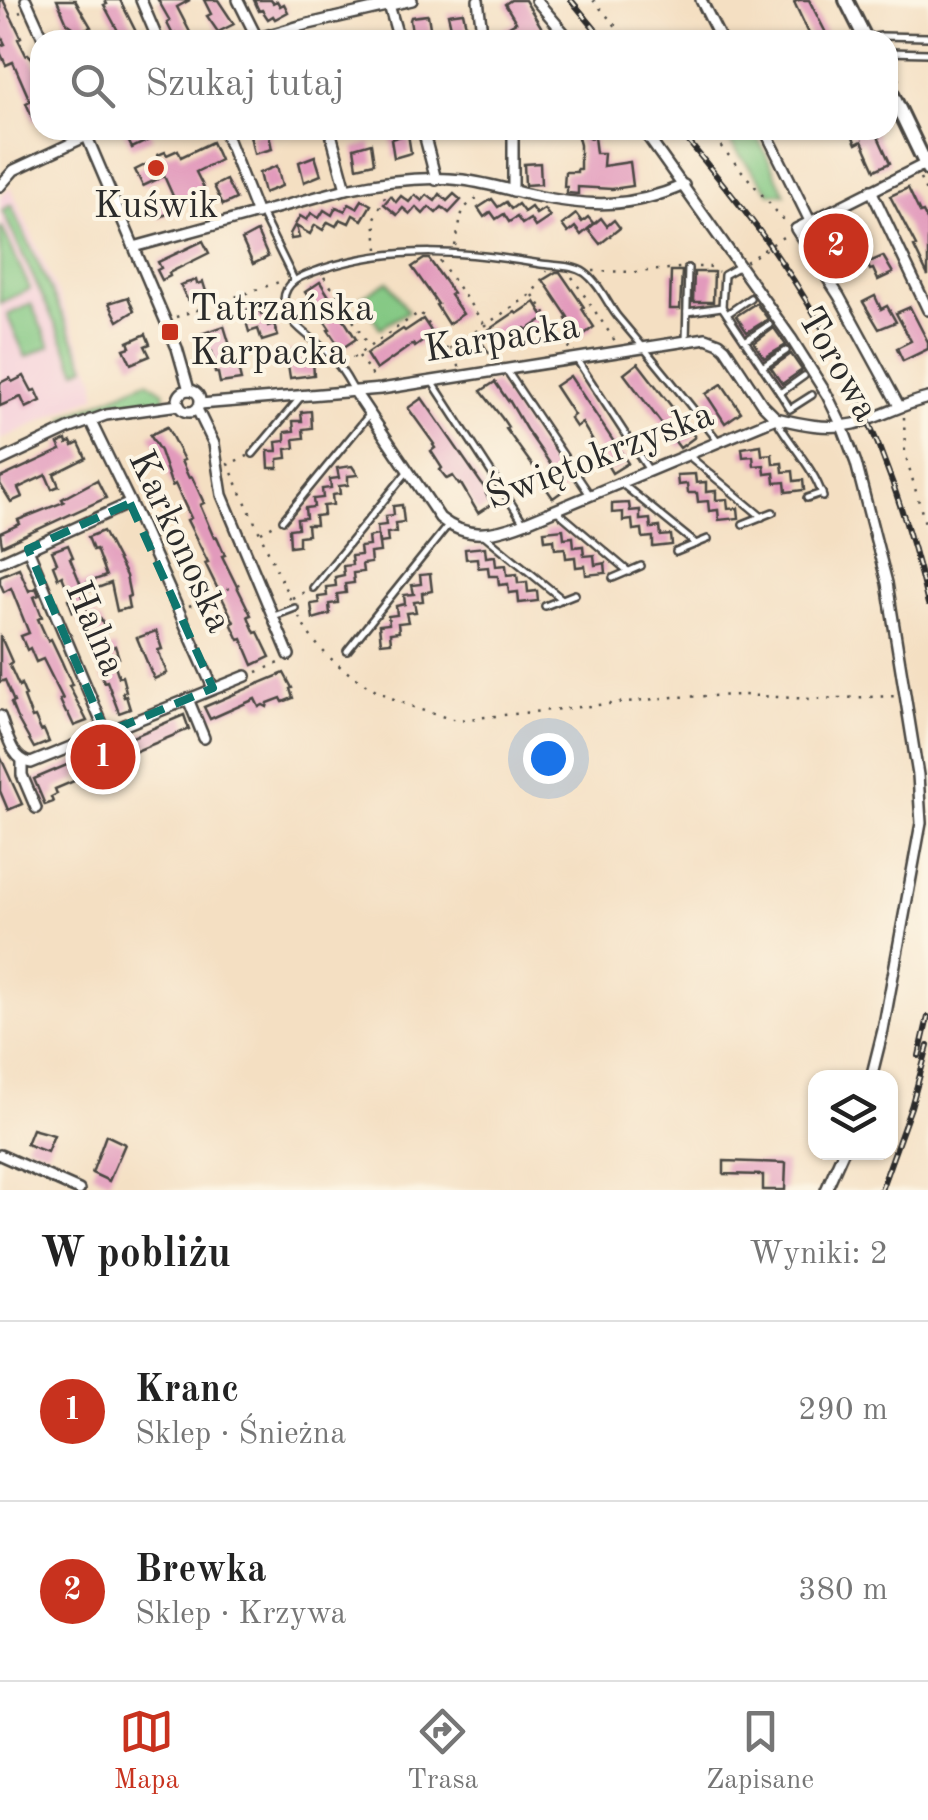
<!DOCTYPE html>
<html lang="pl">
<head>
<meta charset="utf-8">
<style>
  :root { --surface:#fff; --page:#f2f2f2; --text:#222; --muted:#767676; --line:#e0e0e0; --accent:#c8321e }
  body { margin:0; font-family:"Old Standard TT",serif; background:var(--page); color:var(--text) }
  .controls { position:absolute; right:30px; bottom:30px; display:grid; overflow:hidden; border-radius:20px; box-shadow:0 2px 8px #0004 }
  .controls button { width:90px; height:90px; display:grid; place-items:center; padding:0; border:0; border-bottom:2px solid var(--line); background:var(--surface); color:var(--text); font:50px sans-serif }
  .you { position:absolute; left:548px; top:758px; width:35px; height:35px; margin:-25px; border:8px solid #fff; border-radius:50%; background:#1a73e8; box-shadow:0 0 0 15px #1a73e833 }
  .badge { display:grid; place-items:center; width:65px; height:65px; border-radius:50%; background:var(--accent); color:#fff; font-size:32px; font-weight:700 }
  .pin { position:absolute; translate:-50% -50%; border:5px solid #fff; box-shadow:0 2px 10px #0006 }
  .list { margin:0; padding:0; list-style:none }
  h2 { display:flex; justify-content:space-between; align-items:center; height:130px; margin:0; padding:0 40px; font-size:42px }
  h2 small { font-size:32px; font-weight:400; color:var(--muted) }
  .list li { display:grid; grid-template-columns:65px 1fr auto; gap:30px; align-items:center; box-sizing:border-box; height:180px; padding:0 40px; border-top:2px solid var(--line) }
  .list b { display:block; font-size:38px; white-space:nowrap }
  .list p { margin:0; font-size:32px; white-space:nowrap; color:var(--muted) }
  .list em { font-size:32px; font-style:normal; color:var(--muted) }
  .icon { flex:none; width:55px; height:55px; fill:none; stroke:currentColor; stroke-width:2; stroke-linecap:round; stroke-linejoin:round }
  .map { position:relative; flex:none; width:928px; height:1190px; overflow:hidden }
  .search { position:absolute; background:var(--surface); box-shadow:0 2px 8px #0004; left:30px; right:30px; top:30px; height:110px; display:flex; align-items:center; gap:25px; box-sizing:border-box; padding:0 35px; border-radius:30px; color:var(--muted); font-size:38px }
  .sheet { height:490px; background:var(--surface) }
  nav { display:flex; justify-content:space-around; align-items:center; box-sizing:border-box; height:140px; border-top:2px solid var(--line); background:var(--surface); font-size:28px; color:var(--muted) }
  nav a { display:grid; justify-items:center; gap:5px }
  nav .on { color:var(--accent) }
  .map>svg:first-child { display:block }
  .built { fill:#f5cfda }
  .green { fill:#83c883; stroke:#577a57; stroke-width:2.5 }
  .building { fill:#e29abc }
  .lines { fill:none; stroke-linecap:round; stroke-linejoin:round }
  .lane-casing { stroke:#494642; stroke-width:10 }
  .street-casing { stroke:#494642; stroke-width:14 }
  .secondary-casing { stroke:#494642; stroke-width:18 }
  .path { stroke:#494642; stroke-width:2.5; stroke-dasharray:2.5 8; stroke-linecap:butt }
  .lane { stroke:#fff; stroke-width:5 }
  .street { stroke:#fff; stroke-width:9 }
  .secondary { stroke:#fff; stroke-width:12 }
  .rail-casing { stroke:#2b2b2b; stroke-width:6 }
  .rail { stroke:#fcf5e5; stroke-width:2.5; stroke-dasharray:8; stroke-linecap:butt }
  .marked { fill:none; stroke:#0f766e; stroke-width:8; stroke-dasharray:20 12; stroke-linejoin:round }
  .poi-dot { fill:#c8321e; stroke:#fcf5e5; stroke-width:4 }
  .labels { text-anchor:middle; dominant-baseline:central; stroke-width:8; stroke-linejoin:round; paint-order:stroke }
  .poi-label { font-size:38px; fill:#2b2b2b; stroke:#fcf5e5 }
  .street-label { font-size:38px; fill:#2b2b2b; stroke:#fcf5e5 }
</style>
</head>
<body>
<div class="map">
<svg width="928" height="1190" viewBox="0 0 928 1190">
  <rect width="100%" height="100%" fill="#fcf5e5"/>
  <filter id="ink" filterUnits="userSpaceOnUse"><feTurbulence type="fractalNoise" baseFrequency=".01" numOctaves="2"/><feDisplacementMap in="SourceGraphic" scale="20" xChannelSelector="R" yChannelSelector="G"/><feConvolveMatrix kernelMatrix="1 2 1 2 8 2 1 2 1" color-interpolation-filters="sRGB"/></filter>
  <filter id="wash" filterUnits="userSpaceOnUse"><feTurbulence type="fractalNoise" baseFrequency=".0048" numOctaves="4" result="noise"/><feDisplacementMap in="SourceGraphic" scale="40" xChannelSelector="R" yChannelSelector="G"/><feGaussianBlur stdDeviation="2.25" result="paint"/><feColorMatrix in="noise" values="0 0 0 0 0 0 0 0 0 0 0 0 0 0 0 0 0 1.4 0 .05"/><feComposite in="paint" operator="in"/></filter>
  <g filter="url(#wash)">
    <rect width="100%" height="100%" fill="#f4dfc2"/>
    <path class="built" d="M11 187 96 380V396L0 440V196Z"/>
    <g class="green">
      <path d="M720 130H754L785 194 770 193Z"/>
      <path d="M11 205 86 366 77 371 2 210Z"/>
      <path d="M2 227 30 289 0 303V228Z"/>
      <path d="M388 281 408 311 380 328 360 298Z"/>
      <path d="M31 304 50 346 26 357 7 315Z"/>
      <path d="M147 381 164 392 165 400 116 407 67 423 64 418Z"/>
    </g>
    <g id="blocks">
      <g class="building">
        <path d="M0 0H3L21 37 18 39 26 55 28 54 32 58 40 74V119L34 121 26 103 30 101 13 62 6 65 0 52V46L5 44 0 34Z"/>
        <path d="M57 0H75L91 27 85 29 90 40H80L73 27 67 23Z"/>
        <path d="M105 0H120L138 36 136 37 137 40H123L104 5 107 4Z"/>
        <path d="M158 0H190L177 7 194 40H179L175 34 173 35 167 23 170 21Z"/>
        <path d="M204 0H218L234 24 218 32 207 16 211 14Z"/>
        <path d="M254 0H271L273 3 277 1 280 6 284 4 288 12 275 19 273 16 268 19 262 10 259 11Z"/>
        <path d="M511 0H525L549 40H498L495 34 516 22 505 4Z"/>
        <path d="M799 0H809L827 35 812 40 794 2Z"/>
        <path d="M463 12 468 35 453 36 448 14Z"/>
        <path d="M428 15 432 40H416L415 36 413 37 410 20 411 17Z"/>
        <path d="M123 130H149L153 138 132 148Z"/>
        <path d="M268 130 272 149 254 154 250 135Z"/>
        <path d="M576 130H587L589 138 594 137 596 153H604L603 166 630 162 633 186 612 189 578 187V194L567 193V187H564L565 172H577V169H580V145Z"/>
        <path d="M850 130H875L890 163 875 170 862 141 856 144Z"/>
        <path d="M408 134 411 153 394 158 391 139Z"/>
        <path d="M212 142 220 160 196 172 205 190 173 205 176 210 158 218 152 205 173 196 164 176 143 186 135 170 159 158 158 155 165 152 167 155 178 150 181 157Z"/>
        <path d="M371 143 374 163 357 167 354 148Z"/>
        <path d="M315 156 321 175 304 182 299 162Z"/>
        <path d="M540 163 541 184 525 185 524 164Z"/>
        <path d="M277 166 282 186 264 193 259 173Z"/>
        <path d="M226 180 236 199 223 205 214 186Z"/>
        <path d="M908 188 920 213 923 212 928 222V276L914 247 916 246 890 196Z"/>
        <path d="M440 194 447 201 454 194 461 200 449 213 442 207 436 213 429 207 423 214 416 207 410 214 403 208 397 215 384 204 391 196 396 202 401 196 409 202 415 195 422 201 427 195 435 201Z"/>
        <path d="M492 199 498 207 506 202 511 209 518 204 524 212 531 207 536 214 544 209 550 217 535 227 530 219 522 224 517 217 509 222 504 214 496 219 491 212 484 217 478 208Z"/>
        <path d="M362 200 371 205 362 220 353 215 349 223 340 219 336 226 328 222 323 230 315 225 310 234 296 226 299 238 291 239 290 234 300 216 307 220 311 213 319 218 324 210 332 215 336 207 345 211 349 204 357 208Z"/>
        <path d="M576 214 582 222 588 217 594 224 581 235 575 227 568 233 562 225Z"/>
        <path d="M601 218 607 226 614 220 620 228 600 244 588 229Z"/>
        <path d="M835 229 849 257 855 254 859 262 837 273 833 264 837 263 823 234Z"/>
        <path d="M257 232 268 257 253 264 242 240Z"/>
        <path d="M203 241 209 253 169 273 170 276 162 280 157 270 161 268 158 262Z"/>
        <path d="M883 256 893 273 878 280 873 269 870 270 867 263Z"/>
        <path d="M424 259H429L453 293 450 295 463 314 448 324 436 305 438 304 412 267Z"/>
        <path d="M671 271H682L680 309H670Z"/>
        <path d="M556 272H560L584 307 582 309 594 327 579 338 566 319 568 317 543 280Z"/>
        <path d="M694 272H714L713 302H693Z"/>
        <path d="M196 280 197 284 203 282 207 295 188 301 180 285Z"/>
        <path d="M320 282 356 339 341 349 328 330 330 329 305 292Z"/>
        <path d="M875 296 881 309 887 306 896 322 879 329 863 302Z"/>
        <path d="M128 297 134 311 118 321 109 303Z"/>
        <path d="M535 302 545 318 527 330 525 328 489 353 478 337 515 312 517 314Z"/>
        <path d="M756 303 768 319 747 332 736 316Z"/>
        <path d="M259 307 261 314 264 313 268 326 274 324 278 336 262 341 258 329 249 332 243 311Z"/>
        <path d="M910 307 928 342V349L903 361 897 348 911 341 896 313Z"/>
        <path d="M423 319 433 334 415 347 413 344 376 370 366 354 403 329 405 331Z"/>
        <path d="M224 326 231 349 228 350 230 359 236 360 241 380 220 383 218 373H215L212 352 209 353 207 344H204L201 334Z"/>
        <path d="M774 328 786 345 764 358 754 343Z"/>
        <path d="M146 334 150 344 145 346 150 356 131 364 124 349 130 347 128 342Z"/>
        <path d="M302 350 304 362 313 361 314 375 290 378 286 352Z"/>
        <path d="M791 354 802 370 782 384 771 368Z"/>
        <path d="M638 363 695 437 680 448 624 374Z"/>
        <path d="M24 376 32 391 36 390 41 401 26 408 21 397 0 406V383L10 378 12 382Z"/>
        <path d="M570 376 628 463 612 473 582 423 576 427 570 418 574 415 555 386Z"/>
        <path d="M495 382 508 401 509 400 526 429 567 488 553 498 546 488 548 487 506 429 508 427 502 418 481 391Z"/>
        <path d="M722 384 741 412 725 423 706 394Z"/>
        <path d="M422 398 488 493 486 494 492 504 478 513 461 484 459 485 453 476 447 479 440 470 442 468 431 451 435 448 433 445 434 444 408 408Z"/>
        <path d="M311 411 312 428 303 429 304 438 294 439 295 448 286 449 287 458 278 459V468H269L268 451H277L276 442 285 441V432L294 431 293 421H302L301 412Z"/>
        <path d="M167 427 184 460 181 461 189 478 192 477 204 503 200 505 214 538 217 537 225 555 222 556 251 615 248 616 251 624 255 633 258 632 270 657 253 665 242 639 239 640 231 623 234 622 205 563 208 562 187 520 191 518 175 484 172 486 160 451 150 435Z"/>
        <path d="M66 440 67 444 71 442 73 446 79 443 86 458 54 474 59 486 52 489 46 475 18 488 22 497 11 502 0 484V478L61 450 58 444Z"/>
        <path d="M761 445 762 455 772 454 773 464 782 463 783 472 793 471 794 481 803 480 804 490 786 492 785 482 775 483 774 473 765 474 764 465 754 466 753 456 743 457 742 448Z"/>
        <path d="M352 466 358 475 348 476V485L339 486 340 494 332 495 333 505 323 506 324 515 315 516 316 525H307L308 535 299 536V545L290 546 289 529 298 528 297 519 306 518 305 508 314 507 313 499 323 498 322 489 331 488 330 479 339 478 337 468Z"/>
        <path d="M695 474 696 483 706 482V492L716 491V500L727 499 728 509 738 508 739 518 719 520 718 510 709 511 708 501 698 502 697 493H688L687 484 678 485 677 475Z"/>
        <path d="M97 480 106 498 2 546 0 533 20 524 18 520 64 502 62 499Z"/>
        <path d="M629 503 630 511 640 510V520L650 519 651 528 660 527 661 536 671 535 672 545 653 547V537L643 538 642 529 633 530 632 520 623 521V512L612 513V504Z"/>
        <path d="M402 505 404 522 395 523 396 532 387 533 388 542 379 543 377 526 386 525 385 516 394 515 393 506Z"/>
        <path d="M563 529 564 538 573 537 574 547 583 546 584 556 594 555 595 565 605 563 606 573 586 575 585 566 576 567 575 557 566 558 565 548 555 549 554 539 545 540 544 531Z"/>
        <path d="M103 531 126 576 130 596 127 597 129 608 117 611 111 583 81 594 89 616 95 614 98 621 101 619 106 632 101 633 107 649 115 646 119 658 113 660 119 677 122 676 126 691 122 693 124 697 126 696 130 709 119 713 107 681 104 682 87 631 83 632 76 611 73 612 68 599 71 598 62 576 58 578 53 565 57 563 52 551 68 545 73 557 70 558 81 585 106 576 96 549 93 550 88 537Z"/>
        <path d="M378 535 380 552 370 553 371 563 362 564 363 572 353 573 354 583 345 584 346 593 337 594 338 603 329 604 330 614 313 619 311 604 319 603 318 597 327 596 326 587 336 586 335 577 344 575 343 566 352 565 351 556 361 555 360 547 369 546 368 537Z"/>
        <path d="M485 547 486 557 495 556 496 566 506 565 507 575 517 574 518 583 527 582 528 592 537 591 538 601 519 603 518 592 509 593 508 584 499 585 498 576H489L488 567 478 568 477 558 466 559 465 549Z"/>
        <path d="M19 568 29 591 36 588 39 595 34 597 42 617 38 619 48 641 51 639 61 660 72 685 69 686 87 721 74 726 68 713H66L60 700 63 699 43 659 36 662 30 648 27 650 21 636 29 633 11 588 4 592 0 583V576Z"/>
        <path d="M430 574 432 591 422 593 423 601 414 602 416 612 406 613 408 622 398 623 399 632 390 633 391 642 381 643 379 625 389 624 388 616 397 615 396 606 405 604 404 595 414 594 412 585 421 584 420 575Z"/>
        <path d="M156 631 162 649 158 650 167 673 154 679 137 638Z"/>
        <path d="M0 635 12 662 9 664 19 686 21 684 26 696 24 697 32 718 35 717 41 731 44 730 49 742 34 748 16 716 11 703 14 702 5 680 0 682Z"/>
        <path d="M284 673 292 688 290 689 293 698 283 702 281 698 268 703 267 707 263 705 259 707 255 699 210 719 204 707Z"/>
        <path d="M184 715 189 729 122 757 125 766 113 771 109 763 77 776 79 779 55 789 57 794 51 797 53 802 45 805 34 779Z"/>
        <path d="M0 756 22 804 8 810 0 791Z"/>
        <path d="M32 1129 54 1135 47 1152 26 1144Z"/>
        <path d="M106 1135 125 1144 109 1181 92 1173Z"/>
        <path d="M724 1161 786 1163 785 1190H763V1175L724 1174Z"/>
      </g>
    </g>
  </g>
  <g filter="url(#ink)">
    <use href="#blocks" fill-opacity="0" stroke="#494642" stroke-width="2.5"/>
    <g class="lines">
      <defs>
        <g id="lane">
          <path d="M868 38 881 36 928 37"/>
          <path d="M888 52 928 53"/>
          <path d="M261 213 294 280"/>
          <path d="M722 307 724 275 740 266"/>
          <path d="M687 312 722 307 780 393 804 376"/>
          <path d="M727 314 750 298"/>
          <path d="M686 340 688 268"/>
          <path d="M745 341 769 325"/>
          <path d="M577 360 650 472"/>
          <path d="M762 367 786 351"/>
          <path d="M507 371 590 495"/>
          <path d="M433 383 524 523"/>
          <path d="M353 389C346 376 337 362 327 352 313 337 284 323 284 300 285 279 306 275 322 269 397 245 465 251 541 264 554 266 574 265 585 273 599 283 607 303 617 316 652 357 685 398 718 441"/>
          <path d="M780 393 790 409 812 395"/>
          <path d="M777 421C792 447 814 468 823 497"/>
          <path d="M253 454 300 398"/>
          <path d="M689 456 762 517"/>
          <path d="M621 483 696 544"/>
          <path d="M807 498 822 493"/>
          <path d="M556 510 629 572"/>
          <path d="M283 520 369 415"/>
          <path d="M743 524 773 512"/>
          <path d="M484 535 562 599"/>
          <path d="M676 552 708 539"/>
          <path d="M613 578 641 566"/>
          <path d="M313 588 407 472"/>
          <path d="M545 606 575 594"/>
          <path d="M274 616 295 608"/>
          <path d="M347 651 448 525"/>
        </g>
        <g id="street">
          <path d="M26 0 44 40"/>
          <path d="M141 0 158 40"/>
          <path d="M238 0 257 38"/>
          <path d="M478 0 483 40"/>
          <path d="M536 0 570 40"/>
          <path d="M701 0 721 40"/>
          <path d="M389 5 399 40"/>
          <path d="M252 40 300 26 412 0"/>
          <path d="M84 130 177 348 189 390"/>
          <path d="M224 130 257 214"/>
          <path d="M330 130 346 189"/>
          <path d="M423 130 436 180"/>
          <path d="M643 130 791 338 827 395 842 426 856 463 887 583 918 775 921 823 883 1030 871 1078"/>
          <path d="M765 130 810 221"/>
          <path d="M0 186 14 170 87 136"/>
          <path d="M871 190 928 310"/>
          <path d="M513 191V130"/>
          <path d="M134 247 346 189C383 181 426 176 463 180 486 183 509 190 531 195 588 207 630 209 684 185"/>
          <circle cx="189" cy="401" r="11"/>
          <path d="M355 392 440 518C467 540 493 535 524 523L776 418C801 424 827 430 854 424 879 418 902 404 928 398"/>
          <path d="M200 404 381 389 706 338 719 343 725 348 762 404 776 418"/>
          <path d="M899 406 839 296 796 229 925 164"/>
          <path d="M197 409 214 444 222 495 289 655"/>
          <path d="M90 420 139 521 213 688"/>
          <path d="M0 461 68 429 106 415 179 405"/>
          <path d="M28 549 106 733"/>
          <path d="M0 562 130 503"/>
          <path d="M188 699 204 738"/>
          <path d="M0 716C7 733 11 760 31 763L246 676"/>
          <path d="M22 762V775L36 808"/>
          <path d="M0 1155 79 1190"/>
          <path d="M826 1190 843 1152"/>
        </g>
        <g id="secondary">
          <path d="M846 0 866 40"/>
          <path d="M888 86 928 169"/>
        </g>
      </defs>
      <use href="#lane" class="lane-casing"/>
      <use href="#street" class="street-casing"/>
      <use href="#secondary" class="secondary-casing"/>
      <g class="path">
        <path d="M593 0 628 40"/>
        <path d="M0 22 21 12"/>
        <path d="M889 59 900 83"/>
        <path d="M707 130 787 224"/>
        <path d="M920 179 928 196"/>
        <path d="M455 246 463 209 482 194"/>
        <path d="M378 249 375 218 388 190"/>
        <path d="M440 261 484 324"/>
        <path d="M746 262 789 233"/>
        <path d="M698 267H710L718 272"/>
        <path d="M593 271 637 272 680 268"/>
        <path d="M324 277 344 305 368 346"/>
        <path d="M572 277 615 341"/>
        <path d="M533 295 571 350"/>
        <path d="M176 317 282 281"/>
        <path d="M449 349 532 294 547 271"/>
        <path d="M359 356 374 378"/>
        <path d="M344 364 420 312 461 369"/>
        <path d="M904 417 905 453 928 534"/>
        <path d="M248 456 228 464 291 601"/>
        <path d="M261 532 276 524"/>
        <path d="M292 598 307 591"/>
        <path d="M189 606 246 581"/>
        <path d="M299 617C324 671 401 709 458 720L673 697 744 695 811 699 898 696"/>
        <path d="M257 672 282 662"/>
      </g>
      <use href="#lane" class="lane"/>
      <use href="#street" class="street"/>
      <use href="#secondary" class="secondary"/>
      <defs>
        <g id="rail">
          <path d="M571 0 604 40"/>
          <path d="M679 130C711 169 744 208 773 250 849 357 898 477 928 604"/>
          <path d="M919 1056 928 1017"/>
          <path d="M881 1190 911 1107 928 1046"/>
        </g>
      </defs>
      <use href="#rail" class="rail-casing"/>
      <use href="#rail" class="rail"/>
    </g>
  </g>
  <path class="marked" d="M130 503 213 688 106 733 28 549Z"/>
  <g class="poi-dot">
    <circle cx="156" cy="168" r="10"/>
    <rect x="160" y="322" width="20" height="20" rx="5"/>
  </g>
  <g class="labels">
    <g class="poi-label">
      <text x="156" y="207">Kuświk</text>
      <text x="190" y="310" text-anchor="start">Tatrzańska<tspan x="190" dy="44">Karpacka</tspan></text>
    </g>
    <g class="street-label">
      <text transform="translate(502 339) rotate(-9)">Karpacka</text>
      <text transform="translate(837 365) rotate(60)">Torowa</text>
      <text transform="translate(600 457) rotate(-21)">Świętokrzyska</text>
      <text transform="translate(179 542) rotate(65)">Karkonoska</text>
      <text transform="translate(94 629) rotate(67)">Halna</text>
    </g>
  </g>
</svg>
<div class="controls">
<button><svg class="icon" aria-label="layers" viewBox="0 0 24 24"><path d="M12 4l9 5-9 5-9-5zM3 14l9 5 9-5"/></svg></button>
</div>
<div class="you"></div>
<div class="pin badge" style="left:103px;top:757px">1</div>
<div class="pin badge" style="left:836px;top:246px">2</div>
<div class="search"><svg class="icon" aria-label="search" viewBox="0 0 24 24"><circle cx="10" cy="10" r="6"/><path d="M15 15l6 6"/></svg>Szukaj tutaj</div>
</div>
<section class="sheet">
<h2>W pobliżu<small>Wyniki: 2</small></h2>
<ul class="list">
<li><span class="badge">1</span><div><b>Kranc</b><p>Sklep · Śnieżna</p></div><em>290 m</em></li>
<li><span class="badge">2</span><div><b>Brewka</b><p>Sklep · Krzywa</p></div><em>380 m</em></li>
</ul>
</section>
<nav>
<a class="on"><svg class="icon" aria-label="map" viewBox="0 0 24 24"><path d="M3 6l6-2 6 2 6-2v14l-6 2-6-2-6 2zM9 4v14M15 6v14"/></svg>Mapa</a>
<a><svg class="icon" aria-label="directions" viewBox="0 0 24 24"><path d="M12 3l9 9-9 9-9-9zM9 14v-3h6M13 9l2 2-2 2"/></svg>Trasa</a>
<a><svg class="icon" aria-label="saved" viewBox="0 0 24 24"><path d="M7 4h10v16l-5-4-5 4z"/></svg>Zapisane</a>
</nav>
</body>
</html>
